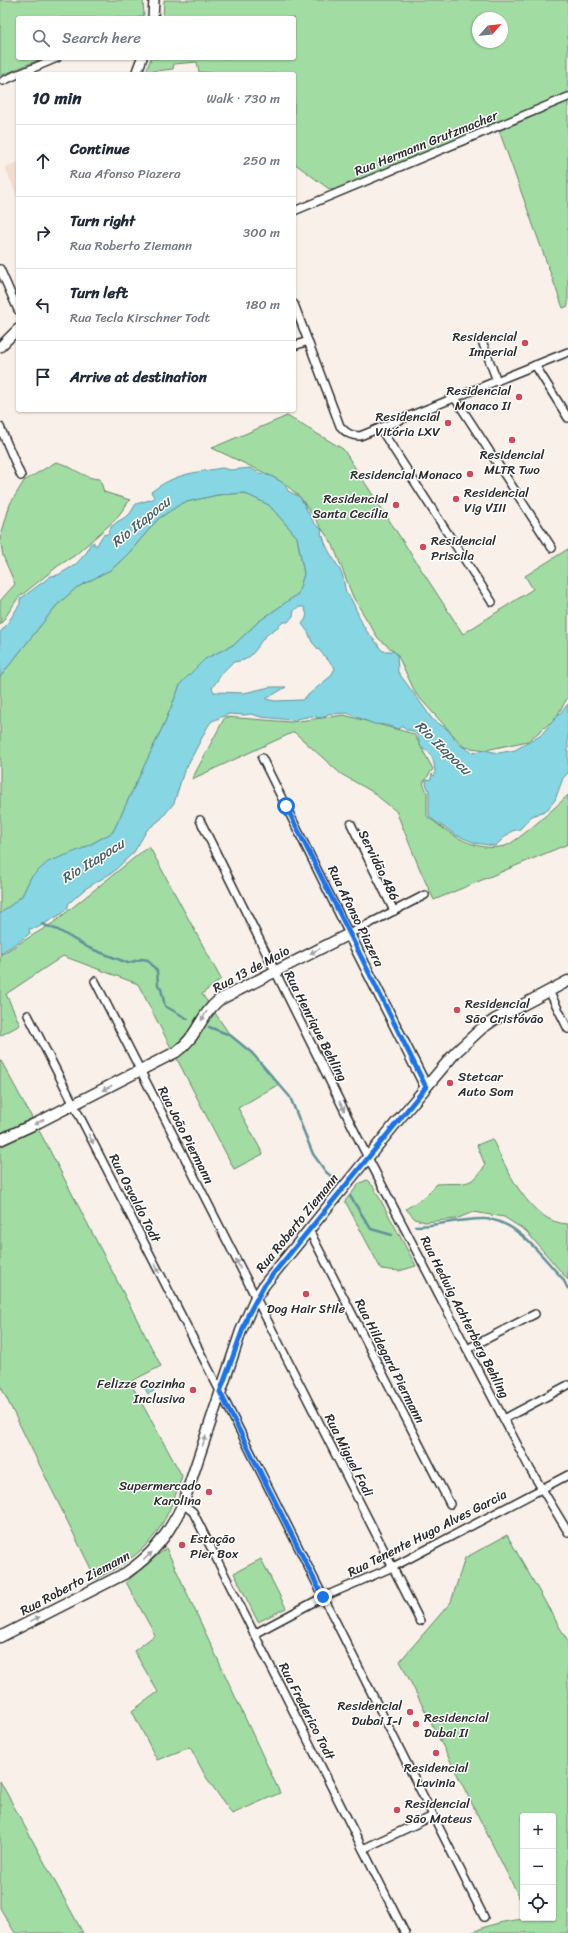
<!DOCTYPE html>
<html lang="en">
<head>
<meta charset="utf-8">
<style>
  :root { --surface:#fff; --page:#f2f2f3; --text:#1f2937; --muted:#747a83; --line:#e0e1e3 }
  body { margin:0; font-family:Sriracha,sans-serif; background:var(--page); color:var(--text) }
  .controls { position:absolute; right:12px; bottom:12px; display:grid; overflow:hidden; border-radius:4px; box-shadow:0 1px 3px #0004 }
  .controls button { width:36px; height:36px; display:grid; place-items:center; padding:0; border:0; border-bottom:1px solid var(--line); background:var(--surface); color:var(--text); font:20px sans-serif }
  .compass { position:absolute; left:472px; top:12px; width:36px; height:36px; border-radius:50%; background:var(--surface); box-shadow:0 1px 3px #0004; rotate:63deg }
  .stop { position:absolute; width:12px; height:12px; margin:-9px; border:3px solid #1a73e8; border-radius:50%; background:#fff }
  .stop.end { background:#1a73e8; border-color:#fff; box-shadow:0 1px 4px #0008 }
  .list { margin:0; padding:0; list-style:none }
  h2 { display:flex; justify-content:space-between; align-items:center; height:52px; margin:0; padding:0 16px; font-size:17px }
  h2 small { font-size:13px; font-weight:400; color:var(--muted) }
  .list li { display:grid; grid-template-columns:26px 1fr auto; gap:12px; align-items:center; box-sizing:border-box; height:72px; padding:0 16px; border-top:1px solid var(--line) }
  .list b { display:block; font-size:15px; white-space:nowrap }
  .list p { margin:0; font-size:13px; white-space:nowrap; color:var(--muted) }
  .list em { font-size:13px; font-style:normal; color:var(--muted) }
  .icon { flex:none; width:22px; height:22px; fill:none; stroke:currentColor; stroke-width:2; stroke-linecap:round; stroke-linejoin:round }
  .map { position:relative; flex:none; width:568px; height:1933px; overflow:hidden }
  .search { position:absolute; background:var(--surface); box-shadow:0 1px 3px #0004; left:16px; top:16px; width:280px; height:44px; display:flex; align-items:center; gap:10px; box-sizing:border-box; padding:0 14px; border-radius:4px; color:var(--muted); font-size:15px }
  .panel { position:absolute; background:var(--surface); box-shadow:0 1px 3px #0004; left:16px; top:72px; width:280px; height:340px; border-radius:4px }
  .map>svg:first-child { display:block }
  .built { fill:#f2ddcf }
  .green { fill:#a1dca3; stroke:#668467; fill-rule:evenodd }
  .water { fill:#87d6e3; stroke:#629299; fill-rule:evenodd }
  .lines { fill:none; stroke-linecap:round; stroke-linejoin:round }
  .stream { stroke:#629299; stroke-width:2.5 }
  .minor-casing { stroke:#2b2b2b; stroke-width:10 }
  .tertiary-casing { stroke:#2b2b2b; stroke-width:12 }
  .secondary-casing { stroke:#2b2b2b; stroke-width:13 }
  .minor { stroke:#fff; stroke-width:7 }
  .tertiary { stroke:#fff; stroke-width:9 }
  .secondary { stroke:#fff; stroke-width:10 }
  .oneway { fill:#a0a0a0 }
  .route { stroke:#1a73e8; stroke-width:5 }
  .poi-dot { fill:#d1495b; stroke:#fff; stroke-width:1.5 }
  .labels { text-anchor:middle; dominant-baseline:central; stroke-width:3; stroke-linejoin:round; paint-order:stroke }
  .street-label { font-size:13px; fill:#2b2b2b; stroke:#fff }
  .poi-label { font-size:13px; fill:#2b2b2b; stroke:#fff; text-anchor:end }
  .water-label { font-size:14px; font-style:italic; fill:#475e62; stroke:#fff }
</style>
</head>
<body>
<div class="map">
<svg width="568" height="1933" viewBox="0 0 568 1933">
  <rect width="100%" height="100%" fill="#f9f0e9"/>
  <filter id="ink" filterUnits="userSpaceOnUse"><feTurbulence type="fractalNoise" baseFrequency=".025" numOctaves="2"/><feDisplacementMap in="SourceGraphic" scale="8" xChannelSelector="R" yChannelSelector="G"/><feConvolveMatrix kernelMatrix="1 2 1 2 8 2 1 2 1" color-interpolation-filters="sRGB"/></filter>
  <g filter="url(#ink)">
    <path class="built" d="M18 162V199L5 167Z"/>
    <g class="green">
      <path d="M0 0H143L144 15 137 18H18V58H43L0 76Z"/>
      <path d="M164 0H568V306L563 308 496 122 341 191 329 189 294 163V74H229L199 72 197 62 174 64 173 69 146 72 151 58H294V18H163ZM478 18H502V42H478Z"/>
      <path d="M287 416 343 449 463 634 533 589 525 576 568 549V697L555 719 528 741 486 750 464 747 416 694 397 654 378 638 353 597 333 545 300 497 285 484 271 476 212 448Z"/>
      <path d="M56 462C72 465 83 479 100 479L104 492 130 500 115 520 74 556 58 566 18 598 0 625V601L15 584 3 556 0 539 10 504 24 481Z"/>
      <path d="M244 493 269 505 297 537 304 574 298 594 258 622 235 644 205 659 181 683 165 722 113 832 31 877 22 896 0 914V677L56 606 76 588 112 569 128 554 158 519 182 503 217 495Z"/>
      <path d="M344 715 414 734 433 769 423 783 427 792V816C449 834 476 853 505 846 516 843 558 805 568 795V844L434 900 421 872 396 811 371 791 341 774 294 732 192 779 225 717 291 722Z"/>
      <path d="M149 846 221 979 202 994 230 1035 252 1053 279 1084 238 1108 263 1154 234 1169 138 984 63 956 6 994 20 1025 0 1036V955L53 923Z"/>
      <path d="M0 1059 49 1149 161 1366 130 1382 182 1476C164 1532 149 1552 96 1579L0 1385Z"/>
      <path d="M492 1139C507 1169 529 1223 568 1224V1280L526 1231 504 1217 473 1212 456 1219 425 1222 415 1219 406 1209 424 1197 437 1184C461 1182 472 1189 485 1165L477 1145Z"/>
      <path d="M367 1180 373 1186 416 1266 399 1271 381 1269 345 1201 360 1183Z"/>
      <path d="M507 1535 568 1642V1933H471C497 1920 525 1918 553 1918V1816H523V1905L400 1661 451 1602 465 1558Z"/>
      <path d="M166 1548 280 1793 232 1814 206 1777 190 1747 157 1760 132 1711 158 1692 134 1651 155 1635 126 1582Z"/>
      <path d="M261 1559 286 1608 258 1622 234 1573Z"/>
      <path d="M0 1781 83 1933H15L0 1908Z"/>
    </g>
    <g class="water">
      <path d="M222 468 231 470 250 468 259 473 271 476 285 484 288 491 300 497 314 523 322 530 321 535 323 536C326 550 336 561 342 574 344 579 344 586 346 592 347 594 350 597 351 599 360 616 361 627 375 641 378 644 379 648 383 651H393L397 654 398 672 423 706 432 719 447 729 460 745 473 753 484 750 499 753 515 750 540 736 568 704V773L563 778 555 800 547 810 532 816 520 829 512 831 495 846 475 843 456 835 430 818 429 814V791L426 784V780L431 779 432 774 434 776 435 775C435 768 434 757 428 752 427 750 424 750 423 749 416 743 422 730 406 730L403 726 399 729 386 725 374 724 347 713 328 714 322 718 311 716 292 720 261 717 251 714 245 715 229 714 212 721 208 726 183 774 174 803 161 819 147 830 134 852 113 872 85 889 69 903 67 909 63 913 37 928 29 929 30 933C22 941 9 947 0 954V914L22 896 31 877 48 862 84 848 113 832 165 722 181 683 205 659 235 644 258 622 298 594 304 574 297 537 269 505 244 493 217 495 182 503 158 519 128 554 112 569 76 588 56 606 0 677V632L5 627 20 604V599L51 576 58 575 75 565 87 552 90 544 94 542V545H97L103 535 108 534 111 527 117 522 129 515 136 504 153 499 154 497 151 492C176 473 193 473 222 468ZM300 607H304C308 615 307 618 302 624L308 632 312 642 335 668 331 676 302 700 275 701 266 699 286 687H270L244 693 214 692 212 688C218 680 225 667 234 662 238 661 242 661 246 659 254 654 257 647 262 640 267 633 277 629 283 622H288L293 616 294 610Z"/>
      <path d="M147 1382 154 1391 148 1394 143 1384Z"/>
    </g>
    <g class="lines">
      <g class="stream">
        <path d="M42 924 58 930 89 948 128 963 142 959 148 960 157 971 158 985 161 989 165 1006 188 1019"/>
        <path d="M209 1027 230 1035 252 1053 290 1097 313 1154 326 1172 338 1182"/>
        <path d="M350 1196 371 1229 392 1235"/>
        <path d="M415 1226C438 1226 462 1218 485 1219 516 1219 543 1258 563 1279L568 1289"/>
      </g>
      <defs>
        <g id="minor">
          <path d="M19 74 57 58"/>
          <path d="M3 81 18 74"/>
          <path d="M294 211 568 97"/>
          <path d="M0 269 18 310"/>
          <path d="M294 304 340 426C346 433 351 436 360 436L568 352"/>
          <path d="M482 341 497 381"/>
          <path d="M294 346 308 341"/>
          <path d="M535 365 568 418"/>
          <path d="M455 398 552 548"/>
          <path d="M0 427 21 476"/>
          <path d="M380 428 492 602"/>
          <path d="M262 758 349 934 425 895"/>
          <path d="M200 820 363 1148 467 1349 530 1469 568 1532"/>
          <path d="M351 824 394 911"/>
          <path d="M95 981 420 1621"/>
          <path d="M549 991 568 1029"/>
          <path d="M28 1015 226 1403 484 1917"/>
          <path d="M309 1230 450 1504"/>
          <path d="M467 1349 535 1314"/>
          <path d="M504 1419 568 1385"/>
          <path d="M183 1504 193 1512 405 1933"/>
          <path d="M254 1634 323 1597 393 1567 568 1475"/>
          <path d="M363 1849 433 1816"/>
        </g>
        <g id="tertiary">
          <path d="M153 18 154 0"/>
          <path d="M136 74 142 58"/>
          <path d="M0 347 18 329"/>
        </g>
        <g id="secondary">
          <path d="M0 1140 39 1122 176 1052C198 1037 199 1016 219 1000L349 934 426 1087"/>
          <path d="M0 1637 126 1573C153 1555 169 1533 183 1504L241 1331 255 1299 265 1284 400 1118 455 1053 481 1029 494 1020 568 981"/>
        </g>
      </defs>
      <use href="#minor" class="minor-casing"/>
      <use href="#tertiary" class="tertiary-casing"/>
      <use href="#secondary" class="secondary-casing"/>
      <use href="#minor" class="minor"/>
      <use href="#tertiary" class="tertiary"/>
      <use href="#secondary" class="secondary"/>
    </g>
    <defs><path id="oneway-solid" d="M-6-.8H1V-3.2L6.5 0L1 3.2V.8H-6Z"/></defs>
    <g class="oneway">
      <use href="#oneway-solid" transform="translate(315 951) rotate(153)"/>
      <use href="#oneway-solid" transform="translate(204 1016) rotate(121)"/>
      <use href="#oneway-solid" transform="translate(107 1088) rotate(153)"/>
      <use href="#oneway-solid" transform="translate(342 1106) rotate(63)"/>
      <use href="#oneway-solid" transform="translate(39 1122) rotate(153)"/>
      <use href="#oneway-solid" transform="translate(91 1139) rotate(63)"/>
      <use href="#oneway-solid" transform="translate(238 1264) rotate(-117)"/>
      <use href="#oneway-solid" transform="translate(157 1268) rotate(63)"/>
      <use href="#oneway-solid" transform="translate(204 1441) rotate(-72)"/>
      <use href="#oneway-solid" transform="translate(148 1556) rotate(-43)"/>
      <use href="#oneway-solid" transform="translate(35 1619) rotate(-26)"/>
    </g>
  </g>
  <g class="lines" filter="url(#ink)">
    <path class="route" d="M286 806 426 1087 265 1284 248 1315 220 1392 323 1597"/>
  </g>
  <g class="poi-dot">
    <circle cx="525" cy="343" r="4"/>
    <circle cx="519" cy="397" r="4"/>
    <circle cx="448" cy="423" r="4"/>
    <circle cx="512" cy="440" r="4"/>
    <circle cx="470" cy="474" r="4"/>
    <circle cx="456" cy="499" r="4"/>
    <circle cx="396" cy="505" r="4"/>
    <circle cx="423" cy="547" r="4"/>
    <circle cx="457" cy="1010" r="4"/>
    <circle cx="450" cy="1083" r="4"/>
    <circle cx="306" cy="1294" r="4"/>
    <circle cx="193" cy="1390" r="4"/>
    <circle cx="209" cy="1492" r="4"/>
    <circle cx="182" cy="1545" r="4"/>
    <circle cx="410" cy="1712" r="4"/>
    <circle cx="416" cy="1724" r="4"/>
    <circle cx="436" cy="1753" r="4"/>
    <circle cx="397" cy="1810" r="4"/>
  </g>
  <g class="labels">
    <g class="street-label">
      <text transform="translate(426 143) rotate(-22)">Rua Hermann Grutzmacher</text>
      <text transform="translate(379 865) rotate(64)">Servidão 486</text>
      <text transform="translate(356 916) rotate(64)">Rua Afonso Piazera</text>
      <text transform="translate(251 969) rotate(-28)">Rua 13 de Maio</text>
      <text transform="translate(316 1026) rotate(63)">Rua Henrique Behling</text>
      <text transform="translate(186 1135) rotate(63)">Rua João Piermann</text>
      <text transform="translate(135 1198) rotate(63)">Rua Osvaldo Todt</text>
      <text transform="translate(297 1223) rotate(-51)">Rua Roberto Ziemann</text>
      <text transform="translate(465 1317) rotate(63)">Rua Hedwig Achterberg Behling</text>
      <text transform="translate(390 1361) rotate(63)">Rua Hildegard Piermann</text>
      <text transform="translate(349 1455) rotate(63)">Rua Miguel Fodi</text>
      <text transform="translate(427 1533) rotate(-27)">Rua Tenente Hugo Alves Garcia</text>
      <text transform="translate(75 1583) rotate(-28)">Rua Roberto Ziemann</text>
      <text transform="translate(307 1711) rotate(63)">Rua Frederico Todt</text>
    </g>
    <g class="poi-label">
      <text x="517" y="336">Residencial<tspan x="517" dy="15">Imperial</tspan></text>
      <text x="511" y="390">Residencial<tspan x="511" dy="15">Monaco II</tspan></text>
      <text x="440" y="416">Residencial<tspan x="440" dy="15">Vitória LXV</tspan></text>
      <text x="512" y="454" text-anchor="middle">Residencial<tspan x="512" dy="15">MLTR Two</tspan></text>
      <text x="462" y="474">Residencial Monaco</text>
      <text x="464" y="492" text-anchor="start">Residencial<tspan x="464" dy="15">Vig VIII</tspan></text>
      <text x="388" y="498">Residencial<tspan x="388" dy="15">Santa Cecília</tspan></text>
      <text x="431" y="540" text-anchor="start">Residencial<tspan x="431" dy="15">Priscila</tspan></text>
      <text x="465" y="1003" text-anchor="start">Residencial<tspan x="465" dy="15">São Cristóvão</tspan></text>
      <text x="458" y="1076" text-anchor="start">Stetcar<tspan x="458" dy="15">Auto Som</tspan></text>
      <text x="306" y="1308" text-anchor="middle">Dog Hair Stile</text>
      <text x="185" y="1383">Felizze Cozinha<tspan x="185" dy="15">Inclusiva</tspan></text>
      <text x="201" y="1485">Supermercado<tspan x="201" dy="15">Karolina</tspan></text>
      <text x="190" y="1538" text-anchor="start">Estação<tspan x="190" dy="15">Pier Box</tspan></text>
      <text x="402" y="1705">Residencial<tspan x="402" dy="15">Dubai I-I</tspan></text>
      <text x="424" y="1717" text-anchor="start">Residencial<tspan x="424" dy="15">Dubai II</tspan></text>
      <text x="436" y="1767" text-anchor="middle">Residencial<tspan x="436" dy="15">Lavinia</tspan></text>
      <text x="405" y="1803" text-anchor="start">Residencial<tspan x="405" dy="15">São Mateus</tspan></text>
    </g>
    <g class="water-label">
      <text transform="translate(141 522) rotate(-39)">Rio Itapocu</text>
      <text transform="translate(443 748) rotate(44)">Rio Itapocu</text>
      <text transform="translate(93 861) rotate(-32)">Rio Itapocu</text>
    </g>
  </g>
</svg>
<div class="controls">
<button>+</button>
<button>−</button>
<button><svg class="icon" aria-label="locate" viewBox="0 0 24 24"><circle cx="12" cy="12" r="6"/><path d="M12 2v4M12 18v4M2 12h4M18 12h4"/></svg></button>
</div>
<svg class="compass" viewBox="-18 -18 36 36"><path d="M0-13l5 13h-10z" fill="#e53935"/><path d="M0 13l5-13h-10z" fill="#747a83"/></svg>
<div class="stop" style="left:286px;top:806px"></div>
<div class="stop end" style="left:323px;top:1597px"></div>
<div class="search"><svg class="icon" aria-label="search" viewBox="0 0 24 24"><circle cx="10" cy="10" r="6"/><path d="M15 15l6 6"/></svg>Search here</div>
<section class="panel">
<h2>10 min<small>Walk · 730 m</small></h2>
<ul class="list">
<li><svg class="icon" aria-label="ahead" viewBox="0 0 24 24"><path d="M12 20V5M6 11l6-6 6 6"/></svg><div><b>Continue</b><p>Rua Afonso Piazera</p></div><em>250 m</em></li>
<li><svg class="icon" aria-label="right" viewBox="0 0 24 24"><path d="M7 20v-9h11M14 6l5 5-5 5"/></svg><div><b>Turn right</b><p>Rua Roberto Ziemann</p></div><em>300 m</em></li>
<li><svg class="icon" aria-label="left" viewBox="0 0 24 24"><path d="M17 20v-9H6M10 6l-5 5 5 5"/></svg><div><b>Turn left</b><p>Rua Tecla Kirschner Todt</p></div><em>180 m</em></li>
<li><svg class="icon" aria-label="arrive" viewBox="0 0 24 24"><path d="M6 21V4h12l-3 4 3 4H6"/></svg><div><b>Arrive at destination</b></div></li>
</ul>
</section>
</div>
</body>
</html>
